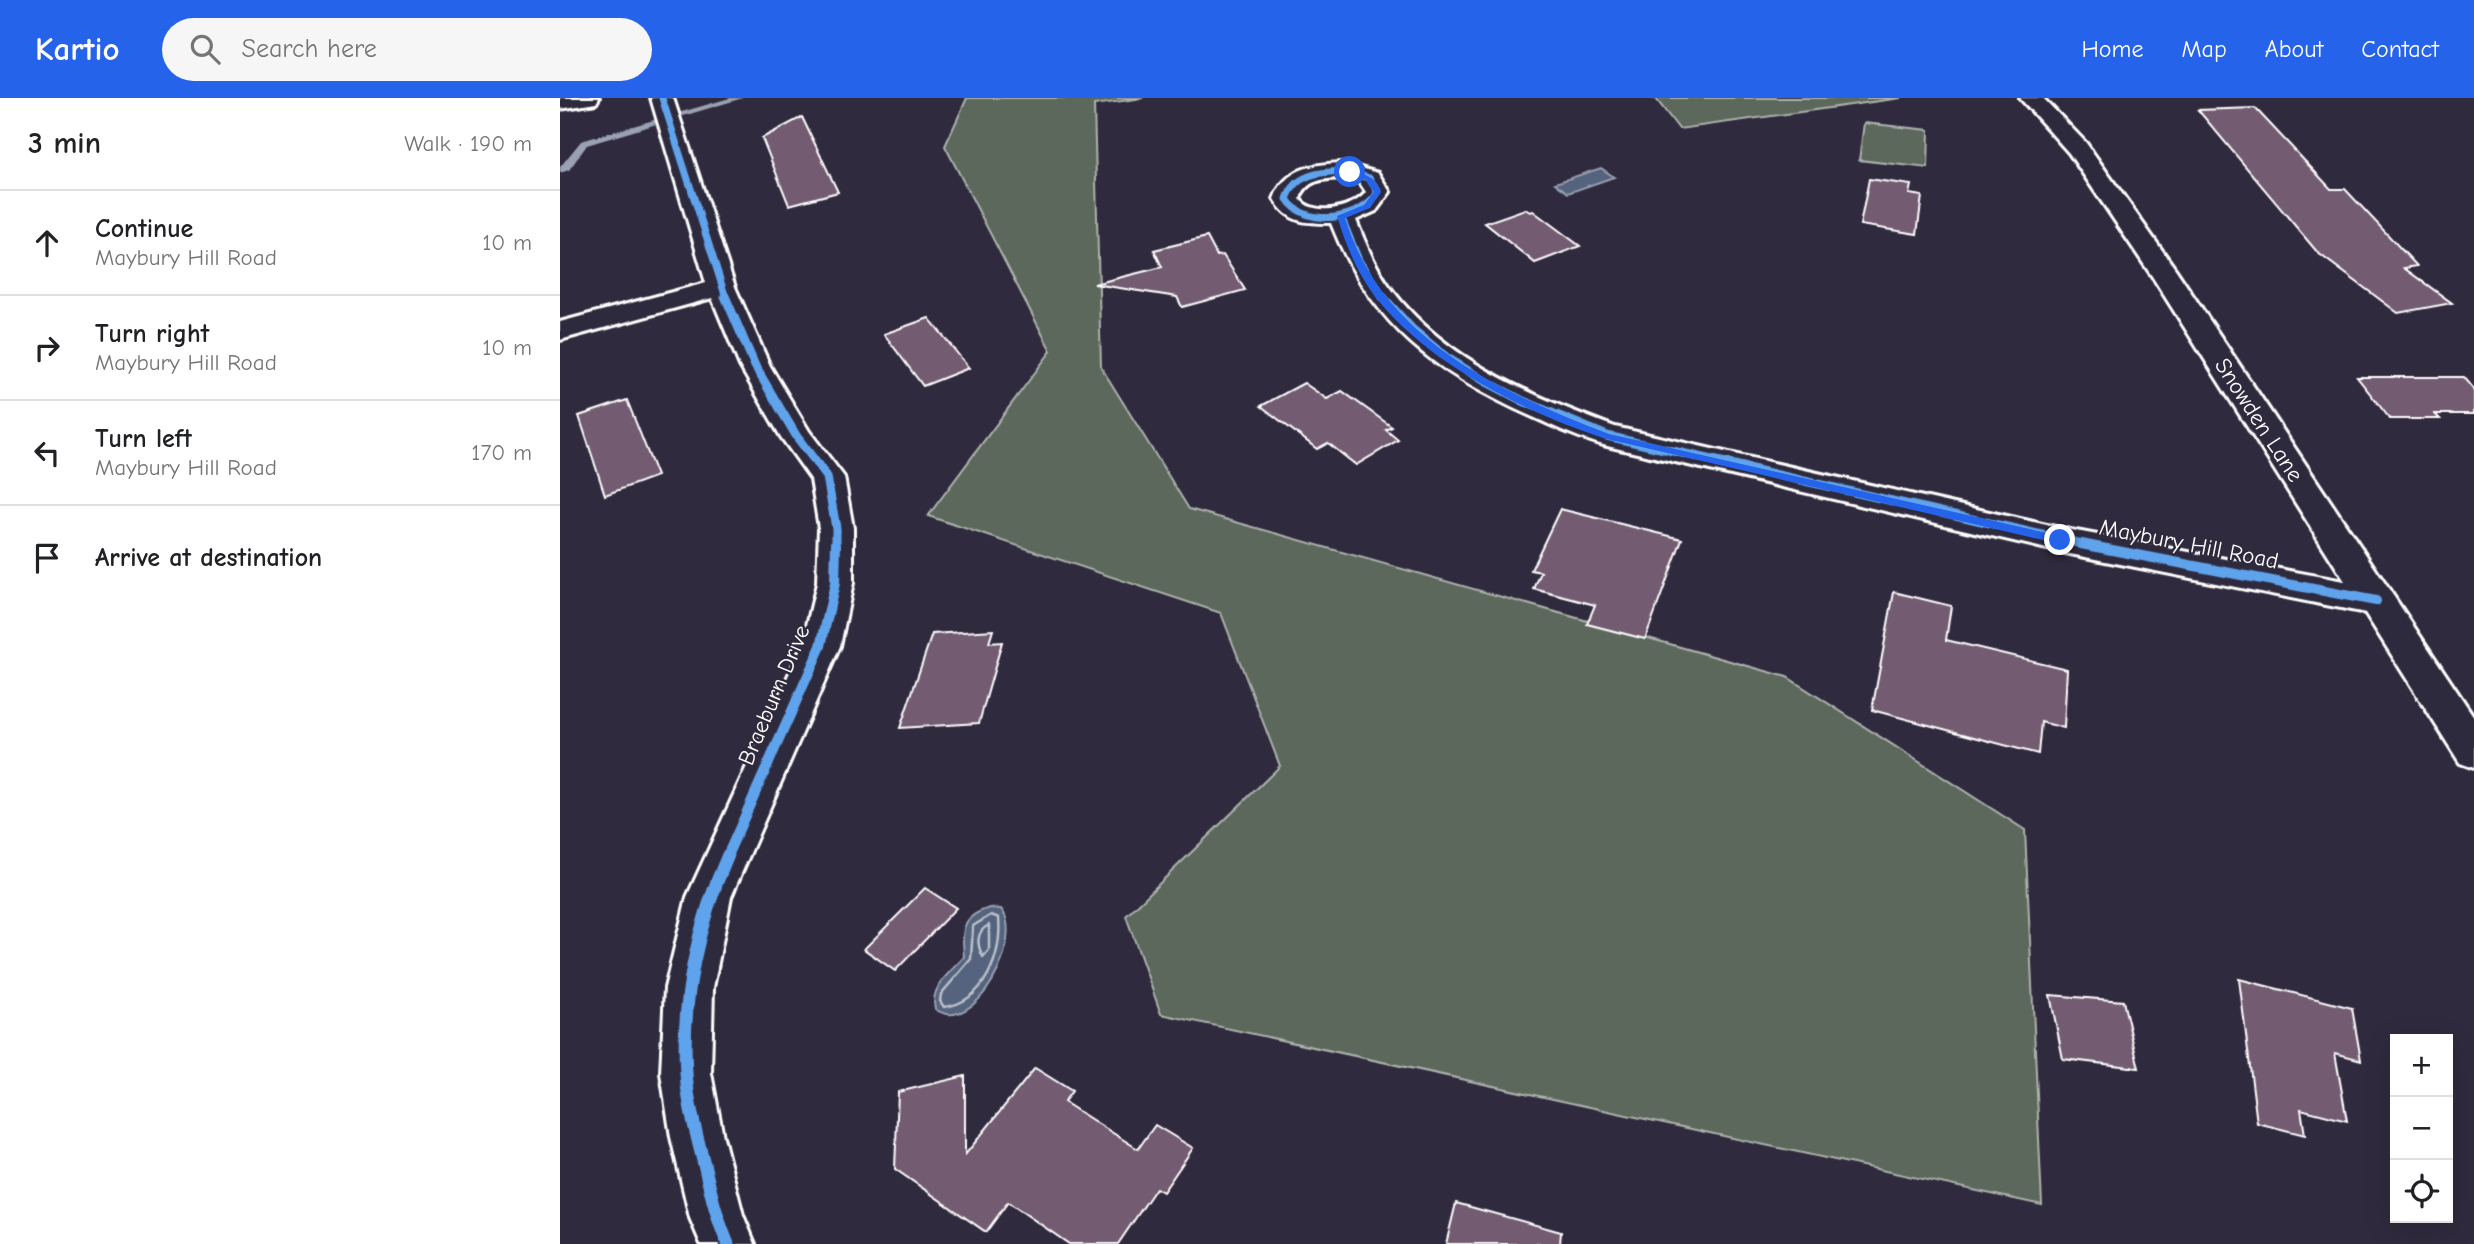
<!DOCTYPE html>
<html lang="en">
<head>
<meta charset="utf-8">
<style>
  :root { --surface:#fff; --page:#f6f6f6; --text:#202124; --muted:#757577; --line:#e0e0e0; --accent:#2563eb }
  body { margin:0; font-family:"Comic Neue",sans-serif; background:var(--page); color:var(--text) }
  .controls { position:absolute; right:21px; bottom:21px; display:grid; overflow:hidden; border-radius:0px; box-shadow:0 7px 28px #0002 }
  .controls button { width:63px; height:63px; display:grid; place-items:center; padding:0; border:0; border-bottom:2px solid var(--line); background:var(--surface); color:var(--text); font:35px sans-serif }
  .stop { position:absolute; width:21px; height:21px; margin:-16px; border:5px solid #2563eb; border-radius:50%; background:#fff }
  .stop.end { background:#2563eb; border-color:#fff; box-shadow:0 2px 7px #0008 }
  .list { margin:0; padding:0; list-style:none }
  h2 { display:flex; justify-content:space-between; align-items:center; height:91px; margin:0; padding:0 28px; font-size:30px }
  h2 small { font-size:23px; font-weight:400; color:var(--muted) }
  .list li { display:grid; grid-template-columns:46px 1fr auto; gap:21px; align-items:center; box-sizing:border-box; height:105px; padding:0 28px; border-top:2px solid var(--line) }
  .list b { display:block; font-size:26px; white-space:nowrap }
  .list p { margin:0; font-size:23px; white-space:nowrap; color:var(--muted) }
  .list em { font-size:23px; font-style:normal; color:var(--muted) }
  .icon { flex:none; width:38px; height:38px; fill:none; stroke:currentColor; stroke-width:2; stroke-linecap:round; stroke-linejoin:round }
  .map { position:relative; flex:none; width:1914px; height:1146px; overflow:hidden }
  header { display:flex; align-items:center; gap:42px; box-sizing:border-box; height:98px; padding:0 35px; background:var(--accent); color:#fff }
  header strong { font-size:33px }
  nav { display:flex; gap:38px; margin-inline-start:auto; font-size:24px }
  .search { width:490px; height:63px; background:var(--page); display:flex; align-items:center; gap:18px; box-sizing:border-box; padding:0 24px; border-radius:38px; color:var(--muted); font-size:26px }
  main { display:flex }
  aside { flex:1; background:var(--surface) }
  .map>svg:first-child { display:block }
  .green { fill:#5c675c; stroke:#aeb3ae; stroke-width:2 }
  .water { fill:#55637e; stroke:#99a1b2; stroke-width:2 }
  .lines { fill:none; stroke-linecap:round; stroke-linejoin:round }
  .shore { stroke:#bbc1cb; stroke-width:2.5 }
  .stream { fill:#99a1b2; fill-rule:evenodd }
  .building { fill:#735c72; stroke:#fff; stroke-width:2 }
  .minor-casing { stroke:#fff; stroke-width:6 }
  .tertiary-casing { stroke:#fff; stroke-width:6 }
  .minor { fill:#2f2a3d; fill-rule:evenodd }
  .tertiary { fill:#2f2a3d; fill-rule:evenodd }
  .cycleway-far3-casing { stroke:#2f2a3d; stroke-width:10 }
  .cycleway-far2-casing { stroke:#2f2a3d; stroke-width:12 }
  .cycleway-far1-casing { stroke:#2f2a3d; stroke-width:15 }
  .cycleway-casing { stroke:#2f2a3d; stroke-width:18 }
  .cycleway-far3 { stroke:#60a3ed; stroke-width:7 }
  .cycleway-far2 { stroke:#60a3ed; stroke-width:9 }
  .cycleway-far1 { stroke:#60a3ed; stroke-width:10 }
  .cycleway { stroke:#60a3ed; stroke-width:13 }
  .route { fill:#2563eb }
  .labels { text-anchor:middle; dominant-baseline:central; stroke-width:5; stroke-linejoin:round; paint-order:stroke }
  .street-label { font-size:23px; fill:#fff; stroke:#2f2a3d }
</style>
</head>
<body>
<header>
<strong>Kartio</strong>
<div class="search"><svg class="icon" aria-label="search" viewBox="0 0 24 24"><circle cx="10" cy="10" r="6"/><path d="M15 15l6 6"/></svg>Search here</div>
<nav><a>Home</a><a>Map</a><a>About</a><a>Contact</a></nav>
</header>
<main>
<aside>
<h2>3 min<small>Walk · 190 m</small></h2>
<ul class="list">
<li><svg class="icon" aria-label="ahead" viewBox="0 0 24 24"><path d="M12 20V5M6 11l6-6 6 6"/></svg><div><b>Continue</b><p>Maybury Hill Road</p></div><em>10 m</em></li>
<li><svg class="icon" aria-label="right" viewBox="0 0 24 24"><path d="M7 20v-9h11M14 6l5 5-5 5"/></svg><div><b>Turn right</b><p>Maybury Hill Road</p></div><em>10 m</em></li>
<li><svg class="icon" aria-label="left" viewBox="0 0 24 24"><path d="M17 20v-9H6M10 6l-5 5 5 5"/></svg><div><b>Turn left</b><p>Maybury Hill Road</p></div><em>170 m</em></li>
<li><svg class="icon" aria-label="arrive" viewBox="0 0 24 24"><path d="M6 21V4h12l-3 4 3 4H6"/></svg><div><b>Arrive at destination</b></div></li>
</ul>
</aside>
<div class="map">
<svg width="1914" height="1146" viewBox="0 0 1914 1146">
  <rect width="100%" height="100%" fill="#2f2a3d"/>
  <filter id="ink" filterUnits="userSpaceOnUse"><feTurbulence type="fractalNoise" baseFrequency=".0143" numOctaves="2"/><feDisplacementMap in="SourceGraphic" scale="14" xChannelSelector="R" yChannelSelector="G"/><feConvolveMatrix kernelMatrix="1 2 1 2 8 2 1 2 1" color-interpolation-filters="sRGB"/></filter>
  <g filter="url(#ink)">
    <g class="green">
      <path d="M407 0H583L534 7 541 269 629 411 1227 579 1465 732 1482 1107 601 916 566 818 720 668 661 515 368 418 491 253 385 48Z"/>
      <path d="M1090 0H1341L1119 31 1096 1Z"/>
      <path d="M1304 25 1369 32 1368 70 1299 62Z"/>
    </g>
    <g class="water">
      <path d="M1041 70 1054 79 1008 95 995 85Z"/>
      <path d="M430 810 441 811C466 840 415 940 375 911 369 889 391 874 404 859 402 833 400 818 430 810Z"/>
    </g>
    <g class="lines">
      <g class="shore">
        <path d="M431 817 439 820C442 857 425 904 384 909L380 903 381 896 411 861 413 828Z"/>
        <path d="M429 827V852L423 859C417 847 415 834 429 827Z"/>
      </g>
      <path class="stream" d="M170 0H183L27 47 9 72 0 75V69L21 43Z"/>
    </g>
    <g class="building">
      <path d="M1695 10 1771 91H1785L1857 168 1844 170 1892 205 1838 215 1758 155 1638 12Z"/>
      <path d="M242 19 278 94 229 107 202 40Z"/>
      <path d="M1309 81 1351 87 1349 96 1362 98 1357 136 1300 127Z"/>
      <path d="M965 111 970 114 973 113 1020 148 975 165 925 125Z"/>
      <path d="M647 139 657 158 663 157 685 192 622 209 617 199 534 186 602 169 594 152Z"/>
      <path d="M369 220 409 270 363 288 324 236Z"/>
      <path d="M1797 279H1904L1914 291V316H1875L1880 321H1830Z"/>
      <path d="M744 285 767 301 782 293 832 329 826 332 838 342 796 367 768 345 757 351 701 308Z"/>
      <path d="M67 302 97 378 45 397 19 318Z"/>
      <path d="M1000 411 1122 441 1085 541 1027 526 1035 507 974 491 981 474 971 472Z"/>
      <path d="M1334 494 1391 508 1386 542 1507 571 1504 630 1481 624 1478 656 1312 612Z"/>
      <path d="M433 532 429 545 442 544 419 625 340 630 372 536Z"/>
      <path d="M365 790 396 810 335 873 304 851Z"/>
      <path d="M1679 881 1792 910 1801 962 1775 955 1787 1023 1741 1011 1745 1037 1697 1025Z"/>
      <path d="M1490 897 1563 903 1579 970 1503 961Z"/>
      <path d="M475 970 512 993 504 1004 578 1051 595 1027 633 1050 603 1094 596 1090 558 1146H509L448 1104 426 1134 335 1071 338 994 405 978V1057Z"/>
      <path d="M896 1105 1001 1134 1000 1146H886Z"/>
    </g>
    <g class="lines">
      <defs>
        <g id="minor">
          <path d="M0 0H39L36 5 0 11Z"/>
          <path d="M91 0H113L175 189 210 268 249 333 284 379 293 430V485L280 548 171 799 153 890 151 975 163 1039 183 1117 195 1146H141L130 1120 111 1039 101 975 105 890 127 799 242 548 257 485 259 430 251 381 221 339 180 268 152 200 0 242V224L146 185Z"/>
          <path d="M783 65 818 75 830 94 816 113 796 122C806 147 816 171 833 193 887 264 975 299 1055 329L1500 430 1816 489 1829 493 1834 503 1829 513 1816 517 1500 454 1047 348C1021 341 997 330 973 319 876 276 810 226 771 125 744 125 729 125 714 101 725 70 754 66 783 65ZM782 80 800 85 806 94C794 111 752 119 740 101 746 81 764 81 782 80Z"/>
        </g>
        <path id="tertiary" d="M1460 0H1483L1526 45 1616 172 1914 619V670L1900 665 1592 178 1509 55Z"/>
      </defs>
      <use href="#minor" class="minor-casing"/>
      <use href="#tertiary" class="tertiary-casing"/>
      <use href="#minor" class="minor"/>
      <use href="#tertiary" class="tertiary"/>
      <defs>
        <g id="cycleway-far3">
          <path d="M102 0 166 200"/>
          <path d="M783 73 809 80 818 94C802 123 745 130 727 101 735 76 759 74 783 73Z"/>
          <path d="M781 118 799 162 823 200"/>
        </g>
        <g id="cycleway-far2">
          <path d="M165 198 195 268 237 339 267 379 276 430V448"/>
          <path d="M822 198 852 231 886 259 923 282 963 303 1047 338 1531 448"/>
        </g>
        <g id="cycleway-far1">
          <path d="M1521 446 1816 503"/>
          <path d="M167 758 261 548 275 485 276 446"/>
        </g>
        <path id="cycleway" d="M168 757C138 824 121 901 126 975 128 1006 137 1039 145 1070 151 1096 157 1121 168 1146"/>
      </defs>
      <use href="#cycleway-far3" class="cycleway-far3-casing"/>
      <use href="#cycleway-far2" class="cycleway-far2-casing"/>
      <use href="#cycleway-far1" class="cycleway-far1-casing"/>
      <use href="#cycleway" class="cycleway-casing"/>
      <use href="#cycleway-far3" class="cycleway-far3"/>
      <use href="#cycleway-far2" class="cycleway-far2"/>
      <use href="#cycleway-far1" class="cycleway-far1"/>
      <use href="#cycleway" class="cycleway"/>
    </g>
  </g>
  <path class="route" d="M790 72C804 76 817 79 821 94L810 110 785 120C823 242 938 293 1049 336L1500 438 1505 442 1500 446 1047 341C966 316 849 257 804 182 792 162 784 141 777 118L804 107 814 94 806 82 787 75Z"/>
  <g class="labels">
    <g class="street-label">
      <text transform="translate(1699 322) rotate(57)">Snowden Lane</text>
      <text transform="translate(1629 446) rotate(11)">Maybury Hill Road</text>
      <text transform="translate(214 597) rotate(-67)">Braeburn Drive</text>
    </g>
  </g>
</svg>
<div class="controls">
<button>+</button>
<button>−</button>
<button><svg class="icon" aria-label="locate" viewBox="0 0 24 24"><circle cx="12" cy="12" r="6"/><path d="M12 2v4M12 18v4M2 12h4M18 12h4"/></svg></button>
</div>
<div class="stop" style="left:790px;top:74px"></div>
<div class="stop end" style="left:1500px;top:442px"></div>
</div>
</main>
</body>
</html>
